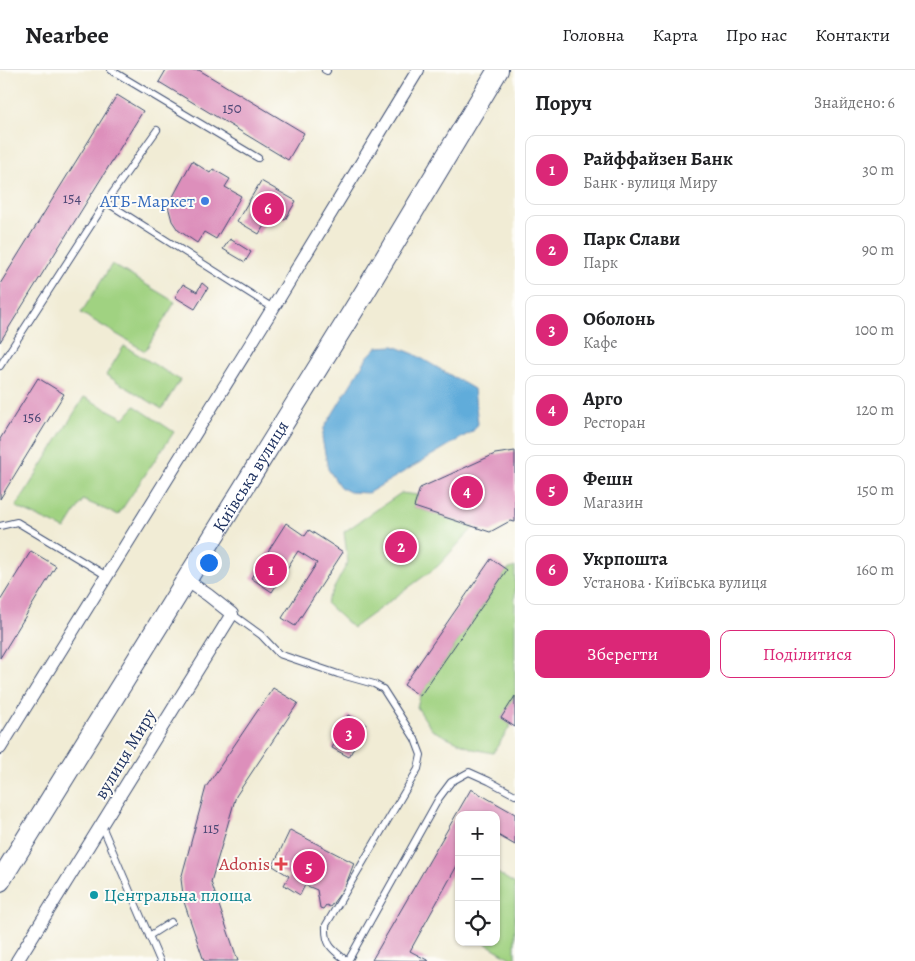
<!DOCTYPE html>
<html lang="uk">
<head>
<meta charset="utf-8">
<style>
  :root { --surface:#fff; --page:#f2f2f2; --text:#202124; --muted:#757577; --line:#e0e0e0; --accent:#db2777 }
  body { margin:0; font-family:Alegreya,serif; background:var(--page); color:var(--text) }
  .controls { position:absolute; right:15px; bottom:15px; display:grid; overflow:hidden; border-radius:10px; box-shadow:0 1px 4px #0004 }
  .controls button { width:45px; height:45px; display:grid; place-items:center; padding:0; border:0; border-bottom:1px solid var(--line); background:var(--surface); color:var(--text); font:25px sans-serif }
  .you { position:absolute; left:208px; top:492px; width:18px; height:18px; margin:-12px; border:4px solid #fff; border-radius:50%; background:#1a73e8; box-shadow:0 0 0 8px #1a73e833 }
  .badge { display:grid; place-items:center; width:32px; height:32px; border-radius:50%; background:var(--accent); color:#fff; font-size:16px; font-weight:700 }
  .pin { position:absolute; translate:-50% -50%; border:2px solid #fff; box-shadow:0 1px 5px #0006 }
  .list { margin:0; padding:0; list-style:none }
  h2 { display:flex; justify-content:space-between; align-items:center; height:65px; margin:0; padding:0 20px; font-size:21px }
  h2 small { font-size:16px; font-weight:400; color:var(--muted) }
  .list li { display:grid; grid-template-columns:32px 1fr auto; gap:15px; align-items:center; box-sizing:border-box; height:70px; margin:0 10px 10px; padding:0 10px; border:1px solid var(--line); border-radius:10px }
  .list b { display:block; font-size:19px; white-space:nowrap }
  .list p { margin:0; font-size:16px; white-space:nowrap; color:var(--muted) }
  .list em { font-size:16px; font-style:normal; color:var(--muted) }
  .actions { display:flex; gap:10px; padding:15px 20px }
  .actions a { flex:1; padding:11px 0; border:1px solid var(--accent); border-radius:10px; text-align:center; font-size:18px; color:var(--accent) }
  .actions .main { background:var(--accent); color:#fff }
  .icon { flex:none; width:28px; height:28px; fill:none; stroke:currentColor; stroke-width:2; stroke-linecap:round; stroke-linejoin:round }
  .map { position:relative; flex:none; width:515px; height:891px; overflow:hidden }
  header { display:flex; align-items:center; gap:30px; box-sizing:border-box; height:70px; padding:0 25px; background:var(--surface); border-bottom:1px solid var(--line) }
  header strong { font-size:24px }
  nav { display:flex; gap:28px; margin-inline-start:auto; font-size:18px }
  main { display:flex }
  aside { flex:1; background:var(--surface) }
  .map>svg:first-child { display:block }
  .green { fill:#a0d281; stroke:#5e8070 }
  .water { fill:#61acda; stroke:#3e6e9c }
  .building { fill:#dd8fbb }
  .lines { fill:none; stroke-linecap:round; stroke-linejoin:round }
  .service-casing { stroke:#3b4b70; stroke-width:8 }
  .minor-casing { stroke:#3b4b70; stroke-width:14 }
  .primary-casing { stroke:#3b4b70; stroke-width:22 }
  .service { stroke:#fff; stroke-width:6 }
  .minor { stroke:#fff; stroke-width:12 }
  .primary { stroke:#fff; stroke-width:20 }
  .shop-dot { fill:#3f7fe0; stroke:#fdfcf7; stroke-width:2 }
  .health-dot { fill:#e0444e; stroke:#fdfcf7; stroke-width:2 }
  .culture-dot { fill:#0f9aa8; stroke:#fdfcf7; stroke-width:2 }
  .labels { text-anchor:middle; dominant-baseline:central; stroke-width:4; stroke-linejoin:round; paint-order:stroke }
  .number-label { font-size:15px; fill:#4c4775 }
  .shop-label { font-size:18px; fill:#366cbe; stroke:#fdfcf7; text-anchor:end }
  .street-label { font-size:18px; fill:#1b2f5e; stroke:#fdfcf7 }
  .health-label { font-size:18px; fill:#be3a42; stroke:#fdfcf7; text-anchor:end }
  .culture-label { font-size:18px; fill:#0d838f; stroke:#fdfcf7; text-anchor:start }
</style>
</head>
<body>
<header>
<strong>Nearbee</strong>
<nav><a>Головна</a><a>Карта</a><a>Про нас</a><a>Контакти</a></nav>
</header>
<main>
<div class="map">
<svg width="515" height="891" viewBox="0 0 515 891">
  <rect width="100%" height="100%" fill="#fdfcf7"/>
  <filter id="ink" filterUnits="userSpaceOnUse"><feTurbulence type="fractalNoise" baseFrequency=".02" numOctaves="2"/><feDisplacementMap in="SourceGraphic" scale="10" xChannelSelector="R" yChannelSelector="G"/><feConvolveMatrix kernelMatrix="1 2 1 2 8 2 1 2 1" color-interpolation-filters="sRGB"/></filter>
  <filter id="wash" filterUnits="userSpaceOnUse"><feTurbulence type="fractalNoise" baseFrequency=".0096" numOctaves="4" result="noise"/><feDisplacementMap in="SourceGraphic" scale="20" xChannelSelector="R" yChannelSelector="G"/><feGaussianBlur stdDeviation="1.12" result="paint"/><feColorMatrix in="noise" values="0 0 0 0 0 0 0 0 0 0 0 0 0 0 0 0 0 1.4 0 .05"/><feComposite in="paint" operator="in"/></filter>
  <g filter="url(#wash)">
    <rect width="100%" height="100%" fill="#f1ecd5"/>
    <g class="green">
      <path d="M112 194 175 232 145 281 81 243Z"/>
      <path d="M124 276 180 310 162 339 106 305Z"/>
      <path d="M84 327 124 348 135 336 174 362 118 445 83 430 65 459 16 437Z"/>
      <path d="M401 423 418 425 414 437 474 457 438 496 353 558 326 533 348 492 344 462Z"/>
      <path d="M515 497V626L501 648 511 655 493 683 473 679 432 660 417 637 420 626 507 500Z"/>
      <path d="M496 802 515 814V891L483 872H496Z"/>
    </g>
    <path class="water" d="M394 276 414 284 474 319 478 354 473 361 368 423 350 422 340 417 328 399 322 368 324 358 368 286 377 277Z"/>
    <g id="blocks">
      <g class="building">
        <path d="M166 0H199L304 63 288 90 159 12Z"/>
        <path d="M117 25 143 41 0 272V214Z"/>
        <path d="M192 91 210 103 213 99 230 109 225 117 241 126 216 169 204 162 197 173 178 160 172 151 168 136Z"/>
        <path d="M261 111 296 131 285 150 279 146 272 156 266 152 259 164 237 151Z"/>
        <path d="M230 169 251 182 245 192 223 179Z"/>
        <path d="M202 213 208 218 195 239 175 227 183 214 197 222Z"/>
        <path d="M38 308 64 324 0 429V369Z"/>
        <path d="M515 381V452L510 451 490 462 414 437 420 418 495 384Z"/>
        <path d="M286 453 305 466 309 460 343 482 295 556 282 548 317 493 298 481 272 522 251 508Z"/>
        <path d="M31 481 56 496 0 588V531Z"/>
        <path d="M491 489 507 500 420 626 404 615Z"/>
        <path d="M273 618 298 633 236 726 211 812 238 891H204L184 832 181 809 206 717Z"/>
        <path d="M515 626V657L501 648Z"/>
        <path d="M348 645 366 654 349 687 332 678Z"/>
        <path d="M471 719 515 744V775L496 764V745H459V792L410 881 429 891 372 890Z"/>
        <path d="M290 760 354 793 345 817 330 837 326 835 323 839 320 838 317 820 305 815 300 825 284 815 289 806 273 796Z"/>
      </g>
    </g>
  </g>
  <g filter="url(#ink)">
    <use href="#blocks" fill-opacity="0" stroke="#3b4b70" stroke-width="1"/>
    <g class="lines">
      <defs>
        <g id="service">
          <path d="M111 0 258 88"/>
          <path d="M325 0 327 1"/>
          <path d="M157 60 106 132 273 238"/>
          <path d="M0 296 106 132"/>
          <path d="M0 456 17 452 107 506"/>
          <path d="M232 544 261 565 279 584 338 604 374 614 383 619 415 669 421 685 418 699 326 855C325 876 332 879 347 891"/>
          <path d="M102 756 160 891"/>
          <path d="M149 866 171 852"/>
          <path d="M348 891 439 728 451 712 469 702 489 711 515 725"/>
        </g>
        <g id="minor">
          <path d="M0 678 273 238 418 0"/>
          <path d="M17 891 232 544 208 525 186 510"/>
        </g>
        <g id="primary">
          <path id="s1" d="M0 811 366 220 498 0"/>
        </g>
      </defs>
      <use href="#service" class="service-casing"/>
      <use href="#minor" class="minor-casing"/>
      <use href="#primary" class="primary-casing"/>
      <use href="#service" class="service"/>
      <use href="#minor" class="minor"/>
      <use href="#primary" class="primary"/>
    </g>
  </g>
  <circle class="shop-dot" cx="205" cy="131" r="5"/>
  <path class="health-dot" d="M278.5 786.5h5v5h5v5h-5v5h-5v-5h-5v-5h5z"/>
  <circle class="culture-dot" cx="94" cy="825" r="5"/>
  <g class="labels">
    <g class="number-label">
      <text x="232" y="38">150</text>
      <text x="72" y="128">154</text>
      <text x="32" y="347">156</text>
      <text x="211" y="758">115</text>
    </g>
    <g class="shop-label">
      <text x="195" y="131">АТБ-Маркет</text>
    </g>
    <g class="street-label">
      <text stroke="none"><textPath href="#s1" startOffset="476">Київська вулиця</textPath></text>
      <text transform="translate(125 684) rotate(-59)">вулиця Миру</text>
    </g>
    <g class="health-label">
      <text x="270" y="794">Adonis</text>
    </g>
    <g class="culture-label">
      <text x="104" y="825">Центральна площа</text>
    </g>
  </g>
</svg>
<div class="controls">
<button>+</button>
<button>−</button>
<button><svg class="icon" aria-label="locate" viewBox="0 0 24 24"><circle cx="12" cy="12" r="6"/><path d="M12 2v4M12 18v4M2 12h4M18 12h4"/></svg></button>
</div>
<div class="you"></div>
<div class="pin badge" style="left:271px;top:500px">1</div>
<div class="pin badge" style="left:401px;top:477px">2</div>
<div class="pin badge" style="left:349px;top:664px">3</div>
<div class="pin badge" style="left:467px;top:422px">4</div>
<div class="pin badge" style="left:309px;top:797px">5</div>
<div class="pin badge" style="left:268px;top:139px">6</div>
</div>
<aside>
<h2>Поруч<small>Знайдено: 6</small></h2>
<ul class="list">
<li><span class="badge">1</span><div><b>Райффайзен Банк</b><p>Банк · вулиця Миру</p></div><em>30 m</em></li>
<li><span class="badge">2</span><div><b>Парк Слави</b><p>Парк</p></div><em>90 m</em></li>
<li><span class="badge">3</span><div><b>Оболонь</b><p>Кафе</p></div><em>100 m</em></li>
<li><span class="badge">4</span><div><b>Арго</b><p>Ресторан</p></div><em>120 m</em></li>
<li><span class="badge">5</span><div><b>Фешн</b><p>Магазин</p></div><em>150 m</em></li>
<li><span class="badge">6</span><div><b>Укрпошта</b><p>Установа · Київська вулиця</p></div><em>160 m</em></li>
</ul>
<div class="actions"><a class="main">Зберегти</a><a>Поділитися</a></div>
</aside>
</main>
</body>
</html>
